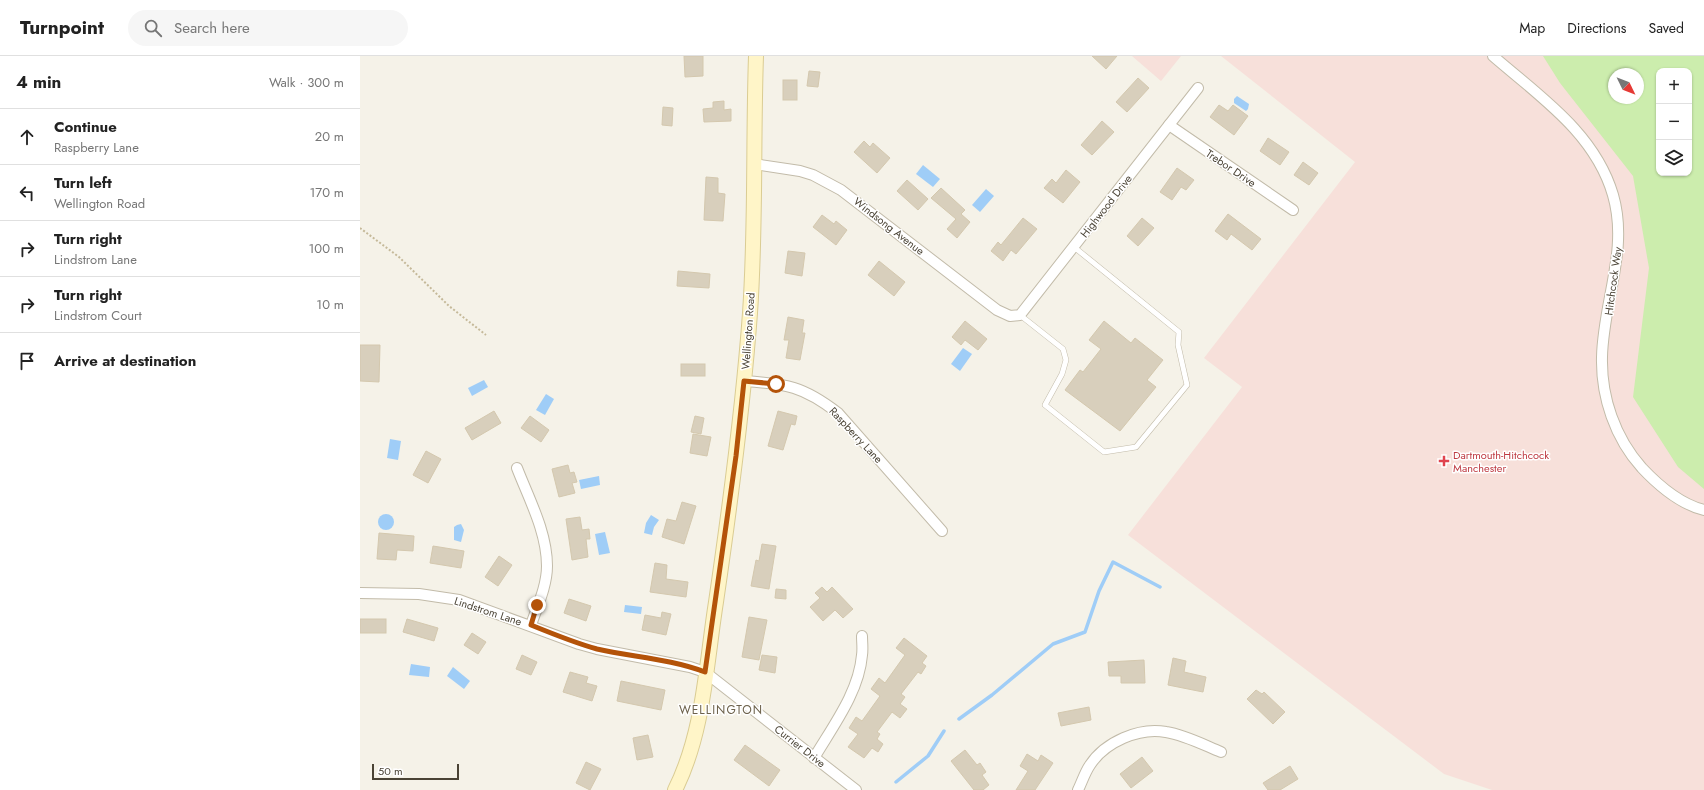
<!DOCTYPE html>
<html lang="en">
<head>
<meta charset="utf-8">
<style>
  :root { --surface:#fff; --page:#f6f6f6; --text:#222; --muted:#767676; --line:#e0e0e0 }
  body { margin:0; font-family:Jost,sans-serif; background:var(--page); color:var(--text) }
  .controls { position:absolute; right:12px; top:12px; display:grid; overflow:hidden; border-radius:8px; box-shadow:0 1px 3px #0004 }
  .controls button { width:36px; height:36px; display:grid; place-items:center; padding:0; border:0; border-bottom:1px solid var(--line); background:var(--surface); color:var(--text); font:20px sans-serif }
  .compass { position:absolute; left:1248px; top:12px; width:36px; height:36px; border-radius:50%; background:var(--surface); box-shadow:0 1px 3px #0004; rotate:133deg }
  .scale { position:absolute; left:12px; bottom:10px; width:87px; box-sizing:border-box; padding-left:4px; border:2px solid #4a4335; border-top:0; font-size:11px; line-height:14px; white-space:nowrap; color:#4a4335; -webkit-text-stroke:3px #fff; paint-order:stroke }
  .stop { position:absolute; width:12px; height:12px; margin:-9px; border:3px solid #b45309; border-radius:50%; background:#fff }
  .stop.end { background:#b45309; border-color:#fff; box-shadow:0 1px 4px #0008 }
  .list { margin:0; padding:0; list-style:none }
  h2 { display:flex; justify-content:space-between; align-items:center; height:52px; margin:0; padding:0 16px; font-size:17px }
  h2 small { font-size:13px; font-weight:400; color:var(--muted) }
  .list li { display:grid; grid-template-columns:26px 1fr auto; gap:12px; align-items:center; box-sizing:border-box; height:56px; padding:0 16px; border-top:1px solid var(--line) }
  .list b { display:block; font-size:15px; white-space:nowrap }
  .list p { margin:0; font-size:13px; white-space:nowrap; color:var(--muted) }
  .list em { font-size:13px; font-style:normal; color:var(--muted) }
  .icon { flex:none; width:22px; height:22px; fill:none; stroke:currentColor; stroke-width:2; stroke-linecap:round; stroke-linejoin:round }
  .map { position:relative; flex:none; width:1344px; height:734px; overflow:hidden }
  header { display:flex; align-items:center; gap:24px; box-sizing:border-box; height:56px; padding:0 20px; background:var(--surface); border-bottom:1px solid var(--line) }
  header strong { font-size:19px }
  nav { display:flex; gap:22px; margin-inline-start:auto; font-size:14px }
  .search { width:280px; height:36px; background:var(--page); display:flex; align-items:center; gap:10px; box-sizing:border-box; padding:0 14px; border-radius:22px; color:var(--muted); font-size:15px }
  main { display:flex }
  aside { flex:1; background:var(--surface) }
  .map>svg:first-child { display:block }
  .medical { fill:#f7e0da; fill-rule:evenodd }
  .green { fill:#ccedad; fill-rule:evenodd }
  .water { fill:#9fcdf7 }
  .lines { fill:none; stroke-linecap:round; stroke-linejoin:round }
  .stream { stroke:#9fcdf7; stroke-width:3.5 }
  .building { fill:#d8cfbc; stroke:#d4c8ae }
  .service-casing { stroke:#c2bba9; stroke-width:6 }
  .minor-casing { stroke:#c2bba9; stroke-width:12 }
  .secondary-casing { stroke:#dacc93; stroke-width:16 }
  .path { stroke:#c5b999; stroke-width:2; stroke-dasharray:2 2; stroke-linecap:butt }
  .service { stroke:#fff; stroke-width:5 }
  .minor { stroke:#fff; stroke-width:10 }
  .secondary { stroke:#fff5c8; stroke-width:14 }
  .route { stroke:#b45309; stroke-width:5 }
  .health-dot { fill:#e0444e; stroke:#fff; stroke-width:1.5 }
  .labels { text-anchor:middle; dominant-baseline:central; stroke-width:3; stroke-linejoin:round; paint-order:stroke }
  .street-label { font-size:11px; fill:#4a4335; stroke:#fff }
  .health-label { font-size:11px; fill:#be3a42; stroke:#fff; text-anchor:start }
  .neighbourhood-label { font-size:12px; letter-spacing:1px; fill:#6d624c; stroke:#fff }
</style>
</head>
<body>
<header>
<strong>Turnpoint</strong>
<div class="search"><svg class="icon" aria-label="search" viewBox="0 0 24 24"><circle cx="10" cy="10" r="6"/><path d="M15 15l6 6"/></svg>Search here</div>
<nav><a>Map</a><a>Directions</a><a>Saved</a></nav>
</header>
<main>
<aside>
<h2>4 min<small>Walk · 300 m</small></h2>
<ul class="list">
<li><svg class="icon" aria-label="ahead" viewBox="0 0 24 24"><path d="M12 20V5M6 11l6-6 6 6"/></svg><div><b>Continue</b><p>Raspberry Lane</p></div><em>20 m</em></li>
<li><svg class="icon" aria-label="left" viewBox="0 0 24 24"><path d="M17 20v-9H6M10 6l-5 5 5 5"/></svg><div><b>Turn left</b><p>Wellington Road</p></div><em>170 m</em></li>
<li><svg class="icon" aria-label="right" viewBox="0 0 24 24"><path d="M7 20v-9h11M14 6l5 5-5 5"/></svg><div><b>Turn right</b><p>Lindstrom Lane</p></div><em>100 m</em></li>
<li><svg class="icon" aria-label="right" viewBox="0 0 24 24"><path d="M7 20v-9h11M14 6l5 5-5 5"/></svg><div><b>Turn right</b><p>Lindstrom Court</p></div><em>10 m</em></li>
<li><svg class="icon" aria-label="arrive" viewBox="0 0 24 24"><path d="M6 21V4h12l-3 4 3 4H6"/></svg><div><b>Arrive at destination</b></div></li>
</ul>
</aside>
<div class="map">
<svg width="1344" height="734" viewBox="0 0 1344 734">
  <rect width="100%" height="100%" fill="#f5f2e8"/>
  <g class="medical">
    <path d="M772 0H821L801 25Z"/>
    <path d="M861 0H1344V734H1132L1084 718 768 479 882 331 844 302 995 106ZM1299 15H1329V117H1299ZM1254 18H1278V42H1254Z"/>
  </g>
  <path class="green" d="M1183 0H1344V433L1318 411 1273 341 1289 212 1273 120 1200 27ZM1299 15H1329V117H1299ZM1254 18H1278V42H1254Z"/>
  <g class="water">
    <path d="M877 40 889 48 888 53 886 55 874 47V43Z"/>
    <path d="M563 109 580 123 573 131 556 118Z"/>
    <path d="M626 133 634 140 620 156 612 149Z"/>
    <path d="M603 292 612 298 600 315 591 308Z"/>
    <path d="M124 324 128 331 112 340 108 332Z"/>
    <path d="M186 338 194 343 185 359 176 354Z"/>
    <path d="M30 383 41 385 38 404 27 402Z"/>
    <path d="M239 420 240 429 221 433 219 424Z"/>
    <circle cx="26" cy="466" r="8"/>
    <path d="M291 459 299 464 294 471 292 479 284 477 286 467Z"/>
    <path d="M101 468 104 474 101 486 94 484V471L97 469Z"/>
    <path d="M245 476 250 497 239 499 235 478Z"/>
    <path d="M265 549 282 551 281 558 264 556Z"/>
    <path d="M51 608 70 611 69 621 49 619Z"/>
    <path d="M93 611 110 625 104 633 87 620Z"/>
  </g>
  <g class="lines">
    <g class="stream">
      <path d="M599 663 632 639 693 588 725 576 739 535 753 506 800 531"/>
      <path d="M536 726 568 700 584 675"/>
    </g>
  </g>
  <g class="building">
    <path d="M324 0H343V20L325 21Z"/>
    <path d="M732 0H757L746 13Z"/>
    <path d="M449 15 460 16 458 31 447 30Z"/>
    <path d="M778 22 789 32 767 56 756 46Z"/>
    <rect x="423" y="24" width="14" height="20"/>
    <path d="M364 45V54L371 53V65L344 66 343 53 353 52V46Z"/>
    <path d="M859 49 868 55 873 49 888 60 874 79 850 61Z"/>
    <path d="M303 51 313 52 312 70 302 69Z"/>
    <path d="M742 65 754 76 732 99 721 89Z"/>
    <path d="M908 82 929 96 920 109 900 95Z"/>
    <path d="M504 85 510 91 513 87 530 102 517 117 494 96Z"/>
    <path d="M943 106 958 117 949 129 934 119Z"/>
    <path d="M817 112 834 124 826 134 821 131 812 144 800 136Z"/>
    <path d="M706 114 720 126 703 147 684 132 692 123 696 127Z"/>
    <path d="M346 121 358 122V137L365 138 363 165 344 164Z"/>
    <path d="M547 124 568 143 558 154 537 135Z"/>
    <path d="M581 132 605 154 601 158 610 166 597 182 587 173 596 163 571 142Z"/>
    <path d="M868 158 901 183 892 194 871 178 867 184 855 175Z"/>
    <path d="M462 159 474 168 476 165 487 174 476 189 453 171Z"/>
    <path d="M663 162 677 173 656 198 651 194 643 205 631 195 638 186 641 189Z"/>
    <path d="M782 162 794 172 778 190 767 180Z"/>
    <path d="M428 195 445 197 442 220 425 217Z"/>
    <path d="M519 205 545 226 534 240 508 219Z"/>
    <path d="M318 215 350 218 349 232 317 230Z"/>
    <path d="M428 261 444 264 442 277H445L440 304 426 302 429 284H424Z"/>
    <path d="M605 265 627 283 618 294 605 284 601 289 592 281Z"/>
    <path d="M744 265 771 287 775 282 803 304 787 324 796 331 760 375 705 334 720 314 723 316 741 293 729 284Z"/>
    <path d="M0 289H20L19 326 0 325Z"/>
    <rect x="321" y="308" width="24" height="12"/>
    <path d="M134 355 141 367 112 384 105 372Z"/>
    <path d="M418 355 437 360 435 369 431 368 423 394 408 390Z"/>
    <path d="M170 360 189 374 181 386 161 372Z"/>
    <path d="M335 360 344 362 341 378 331 376Z"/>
    <path d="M333 378 351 381 347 400 330 397Z"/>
    <path d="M66 395 81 403 68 427 53 419Z"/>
    <path d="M208 409 210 417 214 416 217 426 212 427 215 437 199 441 192 413Z"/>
    <path d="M322 446 336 450 324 488 302 481 307 463 316 465Z"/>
    <path d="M220 461 222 474 229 473 230 483H226L228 501 212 504 206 463Z"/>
    <path d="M19 477 54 480 53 495 37 494 36 504 17 503Z"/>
    <path d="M402 488 416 490 409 533 391 530 396 504 399 505Z"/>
    <path d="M73 490 104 495 101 512 70 507Z"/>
    <path d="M139 500 152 509 138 530 125 521Z"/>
    <path d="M295 507 307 509 306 523 328 526 326 541 290 536Z"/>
    <path d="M462 531 467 536 472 531 493 553 483 562 475 554 463 565 450 551 460 542 455 537Z"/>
    <path d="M416 533 426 534V543L415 542Z"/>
    <path d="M209 543 231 550 226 565 204 557Z"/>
    <path d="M302 556 311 558 306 579 282 574 285 559 301 562Z"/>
    <path d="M389 561 407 564 399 604 382 601Z"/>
    <rect x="0" y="563" width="26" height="14"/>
    <path d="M47 563 78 572 74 585 43 576Z"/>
    <path d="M112 577 126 586 118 598 104 589Z"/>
    <path d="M544 582 567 600 562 607 566 610 561 618 558 616 541 638 545 641 540 648 547 653 540 662 532 656 517 676 520 678 517 683 523 688 518 696 512 692 504 702 488 691 498 678 489 672 496 661 502 665 520 640 511 633 519 622 525 627 545 599 536 592Z"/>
    <path d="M162 599 177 606 171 619 156 613Z"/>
    <path d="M402 599 417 601 415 617 399 614Z"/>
    <path d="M813 602 826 605 824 616 846 621 843 636 808 629Z"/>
    <path d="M784 604 785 627H761V620H749L748 606Z"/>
    <path d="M210 616 228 621 226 627 237 630 232 645 203 636Z"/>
    <path d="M261 625 305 634 301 654 257 645Z"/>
    <path d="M896 634 902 638 904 636 925 656 913 668 887 643Z"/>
    <path d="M729 651 731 664 701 670 698 657Z"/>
    <path d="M288 679 293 701 277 704 273 682Z"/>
    <path d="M385 689 420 714 409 730 374 704Z"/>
    <path d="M605 694 617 709 620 707 626 716 622 719 629 729 623 734H614L591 705Z"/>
    <path d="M667 698 678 705 681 699 693 707 675 734H656L668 715 660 710Z"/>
    <path d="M782 701 793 715 771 732 760 718Z"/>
    <path d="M226 706 241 713 230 734 216 727Z"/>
    <path d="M930 710 938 723 920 734H908L903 727Z"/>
  </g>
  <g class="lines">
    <defs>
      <path id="service" d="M660 259 703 293 706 304 702 318 685 349 744 396 776 391 827 329 818 289 819 276 714 191"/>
      <g id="minor">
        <path d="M1133 0C1179 40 1235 77 1253 139 1269 194 1243 246 1242 301 1241 341 1255 382 1282 412 1298 429 1320 448 1344 454"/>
        <path d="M809 69 933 154"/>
        <path d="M394 108 440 115 453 119 481 134 637 254 650 260 660 259 838 32"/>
        <path d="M384 325C427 328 443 330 478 357L582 475"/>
        <path d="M157 412C169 443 187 476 187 510 187 530 177 551 171 569"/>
        <path d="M0 537 59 538 99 544 219 588 237 593 330 611 345 616 496 734"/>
        <path d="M454 702C473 670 499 636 502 599 503 593 502 586 502 580"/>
        <path d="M718 734C722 726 725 716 730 709 745 686 779 671 806 676 825 679 844 689 861 696"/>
      </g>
      <path id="secondary" d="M315 734C344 676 346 609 356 546 370 450 383 354 390 257 396 172 393 86 396 0"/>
    </defs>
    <use href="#service" class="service-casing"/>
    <use href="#minor" class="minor-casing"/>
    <use href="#secondary" class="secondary-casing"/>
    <path class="path" d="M0 172 39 201 89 250 126 279"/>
    <use href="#service" class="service"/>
    <use href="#minor" class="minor"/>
    <use href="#secondary" class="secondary"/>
  </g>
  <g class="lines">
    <path class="route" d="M177 549 171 569C193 578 215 587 237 593 273 601 311 603 345 616L376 400 384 325 416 328"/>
  </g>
  <path class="health-dot" d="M1082 399h4v4h4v4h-4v4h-4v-4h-4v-4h4z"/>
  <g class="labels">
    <g class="street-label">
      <text transform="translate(871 112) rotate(34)">Trebor Drive</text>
      <text transform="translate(746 150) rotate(-52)">Highwood Drive</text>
      <text transform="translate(529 170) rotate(38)">Windsong Avenue</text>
      <text transform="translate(1253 225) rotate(-82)">Hitchcock Way</text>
      <text transform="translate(388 275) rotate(-86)">Wellington Road</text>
      <text transform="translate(496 379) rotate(47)">Raspberry Lane</text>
      <text transform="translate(128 555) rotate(18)">Lindstrom Lane</text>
      <text transform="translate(440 690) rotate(38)">Currier Drive</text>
    </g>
    <g class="health-label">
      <text x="1093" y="399">Dartmouth-Hitchcock<tspan x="1093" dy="13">Manchester</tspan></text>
    </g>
    <g class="neighbourhood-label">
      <text x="361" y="654">WELLINGTON</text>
    </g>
  </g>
</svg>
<div class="controls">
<button>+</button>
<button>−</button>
<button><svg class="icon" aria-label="layers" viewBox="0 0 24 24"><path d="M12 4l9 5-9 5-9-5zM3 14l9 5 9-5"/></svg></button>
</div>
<svg class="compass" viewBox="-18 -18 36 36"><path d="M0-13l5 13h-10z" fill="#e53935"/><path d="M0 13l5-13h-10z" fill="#767676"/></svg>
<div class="scale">50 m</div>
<div class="stop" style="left:416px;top:328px"></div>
<div class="stop end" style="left:177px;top:549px"></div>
</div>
</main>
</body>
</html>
